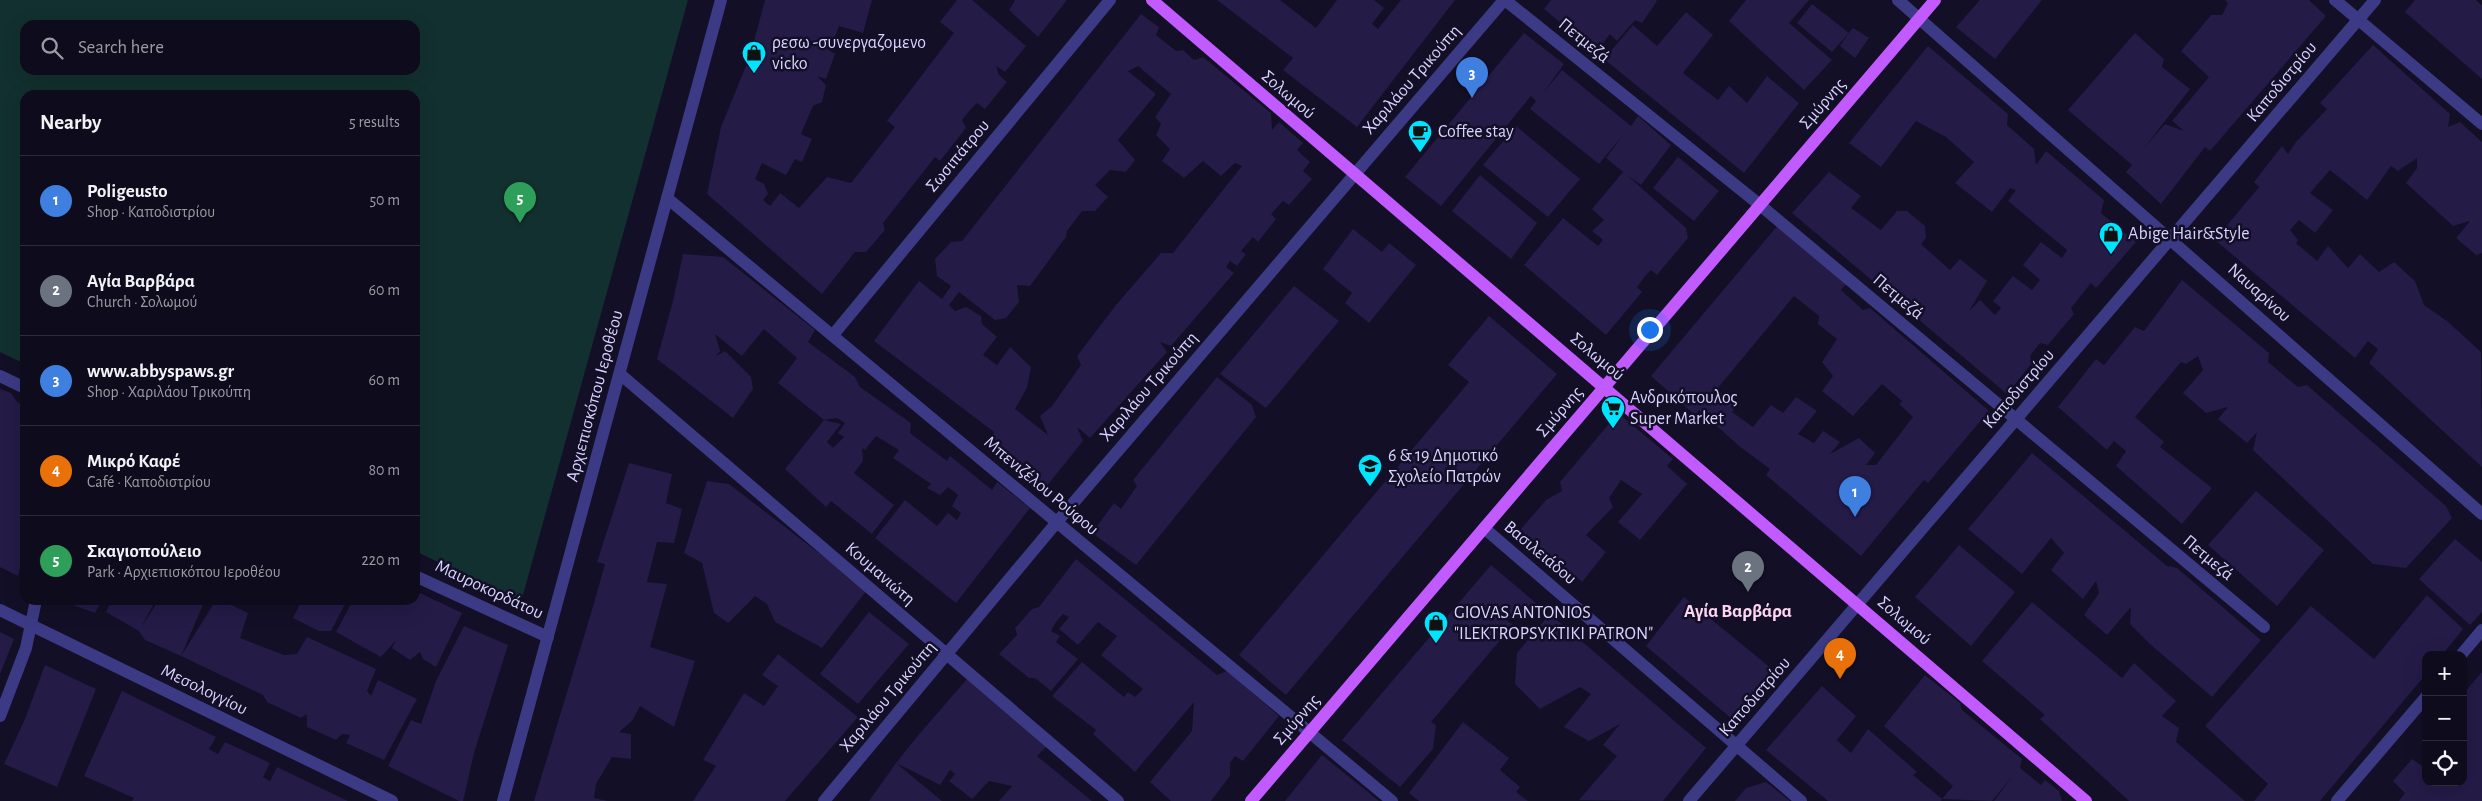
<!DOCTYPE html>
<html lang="en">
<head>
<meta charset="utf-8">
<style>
  :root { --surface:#0e0b1c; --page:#171425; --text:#f1f3f6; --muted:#9b9ba3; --line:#2e2b3b; --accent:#0b8043 }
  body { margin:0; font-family:"Alegreya Sans",sans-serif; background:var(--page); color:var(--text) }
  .controls { position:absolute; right:15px; bottom:15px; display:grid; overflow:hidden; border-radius:10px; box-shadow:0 5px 20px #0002 }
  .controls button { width:45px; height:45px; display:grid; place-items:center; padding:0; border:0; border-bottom:1px solid var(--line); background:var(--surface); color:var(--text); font:25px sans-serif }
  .you { position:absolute; left:1649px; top:329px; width:18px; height:18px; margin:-12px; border:4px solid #fff; border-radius:50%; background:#1a73e8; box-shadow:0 0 0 8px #1a73e833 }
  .badge { display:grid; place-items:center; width:32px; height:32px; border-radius:50%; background:var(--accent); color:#fff; font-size:16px; font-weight:700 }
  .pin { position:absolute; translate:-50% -41px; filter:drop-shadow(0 1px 2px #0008) }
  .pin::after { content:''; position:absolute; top:26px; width:18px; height:15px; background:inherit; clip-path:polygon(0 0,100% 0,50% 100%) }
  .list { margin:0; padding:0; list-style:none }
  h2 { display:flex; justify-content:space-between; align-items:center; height:65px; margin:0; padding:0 20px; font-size:21px }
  h2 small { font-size:16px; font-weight:400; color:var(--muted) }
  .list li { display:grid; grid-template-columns:32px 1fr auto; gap:15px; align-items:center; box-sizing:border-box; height:90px; padding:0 20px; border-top:1px solid var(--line) }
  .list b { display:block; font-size:19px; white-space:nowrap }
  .list p { margin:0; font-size:16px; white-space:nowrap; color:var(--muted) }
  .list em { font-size:16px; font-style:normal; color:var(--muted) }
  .icon { flex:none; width:28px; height:28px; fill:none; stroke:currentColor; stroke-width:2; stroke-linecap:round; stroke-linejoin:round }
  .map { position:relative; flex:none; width:2482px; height:801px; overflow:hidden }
  .search { position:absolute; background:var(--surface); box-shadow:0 5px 20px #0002; left:20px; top:20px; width:400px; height:55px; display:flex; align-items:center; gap:12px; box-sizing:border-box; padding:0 18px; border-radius:15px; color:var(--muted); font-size:19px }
  .panel { position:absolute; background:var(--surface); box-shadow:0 5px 20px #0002; left:20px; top:90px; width:400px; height:515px; border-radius:15px }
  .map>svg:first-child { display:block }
  .green { fill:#12302f; fill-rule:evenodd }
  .building { fill:#241b47; fill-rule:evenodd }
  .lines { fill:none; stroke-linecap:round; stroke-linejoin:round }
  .minor { stroke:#3d3a85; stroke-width:12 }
  .major { stroke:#c25bff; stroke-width:12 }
  .labels { text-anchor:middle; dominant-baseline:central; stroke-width:5; stroke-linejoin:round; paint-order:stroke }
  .street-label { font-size:18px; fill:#d9d4ff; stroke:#130f26 }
  .poi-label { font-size:18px; fill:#d9d4ff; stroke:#130f26; text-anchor:start }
  .neighbourhood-label { font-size:19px; font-weight:bold; fill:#ffd6f0; stroke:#130f26 }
</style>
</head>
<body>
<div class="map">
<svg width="2482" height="801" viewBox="0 0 2482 801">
  <rect width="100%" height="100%" fill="#130f26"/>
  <path class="green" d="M0 0H688L521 602 415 551V95H25V364L0 352ZM25 25H415V70H25Z"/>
  <g class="building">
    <path d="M765 0H872L863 33 839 26 833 42 827 49 835 54 826 79 817 76 826 85 822 102 813 106 801 134 812 139 802 162 795 159 786 175 762 163 755 179 764 184 768 194 763 200 770 206 780 193 799 208 827 177 851 183 895 127 887 121 954 33 940 22 957 0H972L1026 46 1005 72 996 66 999 75 1007 82 985 109 977 103 971 109 962 120 966 128 940 161 935 157 883 223 885 230 866 252H855L822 294 707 194 721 127 750 56Z"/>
    <path d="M1014 0H1067L1038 37 1009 10 1015 1Z"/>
    <path d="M1217 0H1280L1316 28 1337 0H1374L1384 8 1372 24 1378 29 1401 0H1455L1357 127 1283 70 1293 58Z"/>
    <path d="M1551 0H1656L1657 1 1642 23 1635 20 1617 41 1610 34 1596 52 1544 9Z"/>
    <path d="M1746 0H1809L1789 23 1832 60 1804 90 1729 21Z"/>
    <path d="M1980 0H2042L1995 59 1956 27Z"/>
    <path d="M2225 0H2309L2326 16 2210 151 2205 147 2161 204 2126 172 2132 165 2068 110 2135 33 2164 59 2162 67 2190 89 2144 148 2165 124 2184 131 2172 121 2209 77 2181 51 2211 15H2222L2228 3Z"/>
    <path d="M2415 0H2476L2481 5 2482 4V79L2405 12Z"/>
    <path d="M1812 4 1849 33 1853 28 1869 38 1855 58 1840 46 1849 33 1832 52 1797 23Z"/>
    <path d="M1686 12 1713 35 1683 73 1718 100 1729 86 1747 103 1767 76 1799 103 1744 173 1604 59 1633 25 1657 46Z"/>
    <path d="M1141 14 1159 27 1156 35 1176 51 1183 50 1194 60 1203 57 1271 113 1272 130 1279 122 1303 143 1297 150 1310 162 1303 171 1312 179 1289 205 1283 201 1271 214 1276 219 1258 242 1253 237 1241 251 1246 254 1237 266 1230 261 1226 267 1234 273 1171 346 1160 342 1167 352 1090 438 1077 427 1083 441 1046 487 990 439 994 432 874 341 919 281 942 299 951 286 937 276 935 259 951 242 962 241ZM1138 66 1171 94 1155 117 1161 124 1156 135 1170 149 1162 161 1184 178 1203 161 1221 176 1235 163 1242 166 1173 253H1161L1116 305 1077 356 1081 365 1052 406 1040 416 1048 435 1015 409 1027 388 1031 367 1010 347 997 365 983 355 997 337 982 324 981 316 966 307 955 311 949 305 959 292 995 320 1006 318 1019 302 1017 285 1030 286 1066 237 1067 231 1082 211H1095L1108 197 1095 185 1110 170 1126 172 1135 160 1118 140 1156 94 1128 71Z"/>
    <path d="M1524 33 1564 64 1544 92 1562 70 1631 126 1638 116 1671 145 1641 185 1627 175 1686 228 1688 238 1657 275 1651 270 1646 275 1637 287 1642 292 1606 335 1524 265 1563 218 1598 246 1603 240 1592 231 1604 220 1592 209 1623 172 1606 158 1622 136 1599 164 1530 109 1536 101 1531 96 1441 206 1405 177Z"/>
    <path d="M2373 45 2450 114 2448 127 2460 122 2482 142V253L2476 255 2456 238 2470 221 2453 226 2406 183 2417 168V158L2398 171 2391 166 2367 200 2330 170 2310 193 2333 210 2315 233 2299 220 2290 230 2298 240 2296 243 2317 261 2328 246 2348 268 2360 254 2379 272 2394 262 2415 281 2424 305 2447 321 2481 352 2482 467 2369 363 2378 349 2368 341 2355 358 2215 240 2259 187 2254 182 2282 146 2288 154 2296 142 2327 109 2320 103Z"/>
    <path d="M1928 46 2008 114 2007 125 2034 149 2036 165 2046 151 2104 200 2101 213 2136 242 2096 288 2091 283 2071 308 2074 314 2048 345 2040 343 2030 356 2032 363 2007 394 1792 213 1829 172 1861 196 1851 208 1881 230 1897 211H1907L1925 226 1926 238 1921 244 1950 270 1960 259 1987 281 1969 311 1980 300 1995 315 2001 308 1993 301 2013 276 2032 290 2040 280 2023 265 2041 242 2062 258 2067 250 2008 201 2016 190 2010 188 1992 212 1955 183 1974 162 1946 137 1916 121 1881 167 1849 143Z"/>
    <path d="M1516 126 1580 179 1548 217 1483 165Z"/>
    <path d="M1678 157 1719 191 1694 221 1653 188Z"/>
    <path d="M1480 175 1537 223 1511 259 1452 211Z"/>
    <path d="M1778 225 1847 283 1841 290 1863 310 1870 308 1989 411 1928 483 1924 480 1861 556 1766 475 1770 469 1739 446 1699 410 1695 415 1651 376ZM1794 296 1819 316 1818 324 1837 339 1822 362 1833 376 1822 391 1853 416 1882 384 1902 401 1899 404 1913 417 1876 465H1866L1875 453 1859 438 1830 454 1840 442 1823 431 1814 443 1798 434 1817 411 1796 397 1783 413 1771 405 1753 427 1732 412 1737 405 1717 389Z"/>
    <path d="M1353 229 1382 252 1389 243 1416 265 1369 323 1345 303 1352 293 1323 269Z"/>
    <path d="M683 254 723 257 815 330 808 342 855 377 860 387 911 423 910 433 947 461 950 456 992 490 997 482 1030 508 956 603 875 538 905 500 937 526 948 513 957 520 961 513 952 506 958 495 948 487 940 495 927 488 931 484 893 458 899 450 876 436 865 450 862 448 863 461 854 473 894 505 872 534 831 501 826 507 785 469 824 420 841 424 827 442 833 448 844 437 838 433 845 423 837 418 824 420 778 383 797 358 764 329 742 356 715 334 720 351 716 356 725 351 751 377 753 389 733 418 657 359 673 301Z"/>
    <path d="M2182 280 2269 353 2268 362 2298 387 2307 385 2446 506 2452 518 2406 568 2373 564 2253 450 2257 432 2247 443 2218 419 2228 407 2206 413 2183 393 2203 370 2198 356 2186 364 2181 362 2135 417 2164 442 2160 447 2212 488 2182 524 2116 466 2126 451 2114 441 2107 450 2058 407 2096 359 2104 365 2135 327 2144 331Z"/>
    <path d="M1294 286 1339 321 1266 408 1220 374Z"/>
    <path d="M1489 316 1557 374 1286 695 1239 655 1469 382 1448 365Z"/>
    <path d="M1217 377 1252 405 1256 417 1136 565 1092 533 1114 503 1121 509 1137 486 1133 480Z"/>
    <path d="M0 389 11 393 17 402 25 406V548L18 576 0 567Z"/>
    <path d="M1618 413 1673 459 1667 466 1687 484 1640 540 1618 522 1642 494 1621 480 1609 498 1613 507 1586 535 1606 552 1582 582 1520 530 1546 500 1562 491 1560 482Z"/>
    <path d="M2032 453 2167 566 2177 568 2261 640 2212 697 2151 645 2130 624 2131 607 2107 635 2084 615 2099 593 2096 581 2083 599 2051 570 2064 553 2051 538 2022 574 1968 529Z"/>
    <path d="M629 463 672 474 666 503 682 509 674 543 657 542 647 582 667 584 650 647 695 661 674 727 640 706 632 721 619 732 631 734V759L612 757 596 784 594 798 608 801H534L592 610 605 564 597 562Z"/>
    <path d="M707 481 729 484 867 590 822 648 775 622 767 604 755 596 728 623 714 613 702 563 684 553Z"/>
    <path d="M2256 491 2324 550 2277 606 2208 545Z"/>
    <path d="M2455 539 2482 562V612L2470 625 2419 579Z"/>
    <path d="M1959 545 2015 592 1971 646 1915 597Z"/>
    <path d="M1076 559 1217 675 1227 671 1279 716 1243 761 1235 756 1230 763V776L1211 801H1171L1150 782 1192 731 1194 702 1135 772 1093 734 1096 730 1052 696 1082 662 1124 697 1128 692 1135 697 1143 689 1101 655 1117 636 1098 622 1078 645 1059 629 1069 617 1063 614 1056 622 1051 631 1060 636 1056 642 1078 659 1051 691 1035 678H1029L999 654 1017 635 1015 628 1032 609 1039 607Z"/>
    <path d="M1491 565 1536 603 1524 617 1505 619 1513 625 1431 722 1436 725 1433 749 1400 787 1342 740Z"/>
    <path d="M420 593 462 613 436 667 423 659 420 652 410 660 392 648 396 640 381 657 336 632 353 600 415 601Z"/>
    <path d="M2427 595 2463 629 2442 655H2426V674L2320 801H2254L2268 784 2205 726 2311 606 2374 659Z"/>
    <path d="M1684 597 1772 669 1732 719 1646 646Z"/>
    <path d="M59 600H102L95 613Z"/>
    <path d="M112 600H156L141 627 159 600H205L181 656 145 640 139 631 106 612Z"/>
    <path d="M216 600H221L248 613 240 638 284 655 297 654 307 637 376 669 367 691 371 696 378 680 417 699 384 760 346 743 350 735 342 734 336 740 307 727V714L301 718 267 702 263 695 181 656Z"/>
    <path d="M302 600H347L331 631H319L293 618Z"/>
    <path d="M2032 602 2122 678 2134 663 2176 701 2162 716 2179 728 2176 742 2245 801H2129L2040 719 2045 715 1982 661Z"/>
    <path d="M869 612 909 644 858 704 820 674Z"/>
    <path d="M1550 614 1706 748 1663 801 1579 800 1617 756 1603 745 1620 724 1589 741 1564 727 1591 694 1580 687 1540 709 1515 684 1517 653Z"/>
    <path d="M464 626 508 645 474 753 463 801H459L388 766 411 720 421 724 436 681Z"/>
    <path d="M0 632 14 639 0 674Z"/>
    <path d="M778 654 858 717 785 801H693L716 766 703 760 744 693 764 706 778 686 762 675Z"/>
    <path d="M45 665 96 689 57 787 4 764 25 719Z"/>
    <path d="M2482 672V801H2399L2405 793 2393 781 2412 759 2422 766 2426 761V782H2463V694Z"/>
    <path d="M1925 675 1960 703 1962 710 2022 759 2020 768 2041 785 2045 780 2059 791 2062 801H1994L2012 777 1992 801 1942 799 1953 786 1884 726Z"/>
    <path d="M967 679 1047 746 1037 756 1092 801H999L1012 786 989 781 972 799 949 781 955 774 950 770 940 785 896 763 942 801H869L896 763 915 739Z"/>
    <path d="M1822 686 1856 716 1837 740 1851 753 1868 729 1917 772 1913 775 1942 799 1941 801H1828L1766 750Z"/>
    <path d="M122 691 216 737 209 749 218 754 225 742 270 763 263 777 270 781 277 767 348 801H132L134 798 84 776Z"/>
    <path d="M1463 722 1509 758 1500 770 1520 787 1516 792 1528 801H1419L1409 793Z"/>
    <path d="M1322 755 1379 801H1285Z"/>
    <path d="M1766 782 1790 801H1735L1746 788Z"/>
  </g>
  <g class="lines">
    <g class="minor">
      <path d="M1505 0 1760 205 2264 627"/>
      <path d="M1898 0 2482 514"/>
      <path d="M2335 0 2482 124"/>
      <path d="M667 198 1392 801"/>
      <path d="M833 335 1110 0"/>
      <path d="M620 374 1118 801"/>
      <path d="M0 376 25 388"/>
      <path d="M1484 528 1801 801"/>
      <path d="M415 576 548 637"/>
      <path d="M0 610 392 801"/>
      <path d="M2461 655 2482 630"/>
      <path d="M0 716 26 648 36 600"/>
      <path d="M503 801 721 0"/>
      <path d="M824 801 1057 522 1504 0"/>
      <path d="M1689 801 2375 0"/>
      <path d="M2337 801 2426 697"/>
    </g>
    <g class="major">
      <path d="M1152 0 2086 801"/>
      <path d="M1251 801 1935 0"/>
    </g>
  </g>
  <defs>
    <symbol id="shop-pin" viewBox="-11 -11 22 30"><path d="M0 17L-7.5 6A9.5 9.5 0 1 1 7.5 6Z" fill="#00e5ff" stroke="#130f26"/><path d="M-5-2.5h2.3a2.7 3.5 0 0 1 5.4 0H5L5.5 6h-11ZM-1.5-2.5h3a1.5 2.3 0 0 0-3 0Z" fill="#111"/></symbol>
    <symbol id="cafe-pin" viewBox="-11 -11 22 30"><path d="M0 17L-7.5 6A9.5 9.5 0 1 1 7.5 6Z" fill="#00e5ff" stroke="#130f26"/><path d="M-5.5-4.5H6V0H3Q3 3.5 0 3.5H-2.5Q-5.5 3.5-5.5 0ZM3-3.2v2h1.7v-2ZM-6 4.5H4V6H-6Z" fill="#111"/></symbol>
    <symbol id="supermarket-pin" viewBox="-11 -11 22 30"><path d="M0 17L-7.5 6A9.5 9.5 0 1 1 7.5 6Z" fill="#00e5ff" stroke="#130f26"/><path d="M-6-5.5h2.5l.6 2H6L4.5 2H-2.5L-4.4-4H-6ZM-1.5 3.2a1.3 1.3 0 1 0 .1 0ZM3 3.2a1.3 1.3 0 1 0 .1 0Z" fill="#111"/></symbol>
    <symbol id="school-pin" viewBox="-11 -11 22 30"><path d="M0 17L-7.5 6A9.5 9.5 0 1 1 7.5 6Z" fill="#00e5ff" stroke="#130f26"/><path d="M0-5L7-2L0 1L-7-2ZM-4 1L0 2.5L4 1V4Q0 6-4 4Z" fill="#111"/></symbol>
  </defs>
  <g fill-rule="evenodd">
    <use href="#shop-pin" x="740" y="39" width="28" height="38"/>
    <use href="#cafe-pin" x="1406" y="118" width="28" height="38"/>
    <use href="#shop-pin" x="2097" y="220" width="28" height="38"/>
    <use href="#supermarket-pin" x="1599" y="394" width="28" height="38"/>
    <use href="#school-pin" x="1356" y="452" width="28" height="38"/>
    <use href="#shop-pin" x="1422" y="609" width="28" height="38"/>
  </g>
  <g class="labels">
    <g class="street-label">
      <text transform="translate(1584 41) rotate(39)">Πετμεζά</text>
      <text transform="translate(1412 80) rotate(-49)">Χαριλάου Τρικούπη</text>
      <text transform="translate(2282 82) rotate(-50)">Καποδιστρίου</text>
      <text transform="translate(1288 95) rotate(41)">Σολωμού</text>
      <text transform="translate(1823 104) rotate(-49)">Σμύρνης</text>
      <text transform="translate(958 156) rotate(-50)">Σωσιπάτρου</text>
      <text transform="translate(2259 293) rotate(42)">Ναυαρίνου</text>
      <text transform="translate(1898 297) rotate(40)">Πετμεζά</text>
      <text transform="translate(1597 357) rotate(40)">Σολωμού</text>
      <text transform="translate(1149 387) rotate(-49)">Χαριλάου Τρικούπη</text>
      <text transform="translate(2019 389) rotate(-49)">Καποδιστρίου</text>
      <text transform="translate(595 396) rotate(-75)">Αρχιεπισκόπου Ιεροθέου</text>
      <text transform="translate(1560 412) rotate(-49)">Σμύρνης</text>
      <text transform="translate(1041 486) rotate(40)">Μπενιζέλου Ρούφου</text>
      <text transform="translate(1540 553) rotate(40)">Βασιλειάδου</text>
      <text transform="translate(2208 558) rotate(40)">Πετμεζά</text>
      <text transform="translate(880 574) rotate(41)">Κουμανιώτη</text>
      <text transform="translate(489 590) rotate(25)">Μαυροκορδάτου</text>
      <text transform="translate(1904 621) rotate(41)">Σολωμού</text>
      <text transform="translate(204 690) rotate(26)">Μεσολογγίου</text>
      <text transform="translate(888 697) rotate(-50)">Χαριλάου Τρικούπη</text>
      <text transform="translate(1755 697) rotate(-49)">Καποδιστρίου</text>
      <text transform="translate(1297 720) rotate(-49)">Σμύρνης</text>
    </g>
    <g class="poi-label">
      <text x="772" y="43">ρεσω -συνεργαζομενο<tspan x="772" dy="21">vicko</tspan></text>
      <text x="1438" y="132">Coffee stay</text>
      <text x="2128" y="234">Abige Hair&amp;Style</text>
      <text x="1630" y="398">Ανδρικόπουλος<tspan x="1630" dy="21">Super Market</tspan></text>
      <text x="1388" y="456">6 &amp; 19 Δημοτικό<tspan x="1388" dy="21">Σχολείο Πατρών</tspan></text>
      <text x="1454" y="613">GIOVAS ANTONIOS<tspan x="1454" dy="21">"ILEKTROPSYKTIKI PATRON"</tspan></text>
    </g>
    <g class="neighbourhood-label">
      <text x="1738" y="611">Αγία Βαρβάρα</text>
    </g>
  </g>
</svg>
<div class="controls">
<button>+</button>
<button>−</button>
<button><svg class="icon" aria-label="locate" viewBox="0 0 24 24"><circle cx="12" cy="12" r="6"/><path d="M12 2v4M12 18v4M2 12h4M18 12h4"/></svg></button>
</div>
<div class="you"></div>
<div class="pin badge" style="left:1855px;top:517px;background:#3f7fe0">1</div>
<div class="pin badge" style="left:1748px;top:592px;background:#6b7280">2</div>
<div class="pin badge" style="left:1472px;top:98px;background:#3f7fe0">3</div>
<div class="pin badge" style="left:1840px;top:679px;background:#e8710a">4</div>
<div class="pin badge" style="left:520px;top:223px;background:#2e9e5b">5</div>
<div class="search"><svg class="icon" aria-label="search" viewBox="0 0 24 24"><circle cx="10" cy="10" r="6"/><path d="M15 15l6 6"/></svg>Search here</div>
<section class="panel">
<h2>Nearby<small>5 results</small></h2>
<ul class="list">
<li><span class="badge" style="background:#3f7fe0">1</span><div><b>Poligeusto</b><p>Shop · Καποδιστρίου</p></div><em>50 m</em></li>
<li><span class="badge" style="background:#6b7280">2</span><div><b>Αγία Βαρβάρα</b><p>Church · Σολωμού</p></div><em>60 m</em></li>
<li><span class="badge" style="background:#3f7fe0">3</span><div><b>www.abbyspaws.gr</b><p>Shop · Χαριλάου Τρικούπη</p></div><em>60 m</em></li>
<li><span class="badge" style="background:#e8710a">4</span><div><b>Μικρό Καφέ</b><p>Café · Καποδιστρίου</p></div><em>80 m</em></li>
<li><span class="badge" style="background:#2e9e5b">5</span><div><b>Σκαγιοπούλειο</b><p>Park · Αρχιεπισκόπου Ιεροθέου</p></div><em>220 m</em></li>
</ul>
</section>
</div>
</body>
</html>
